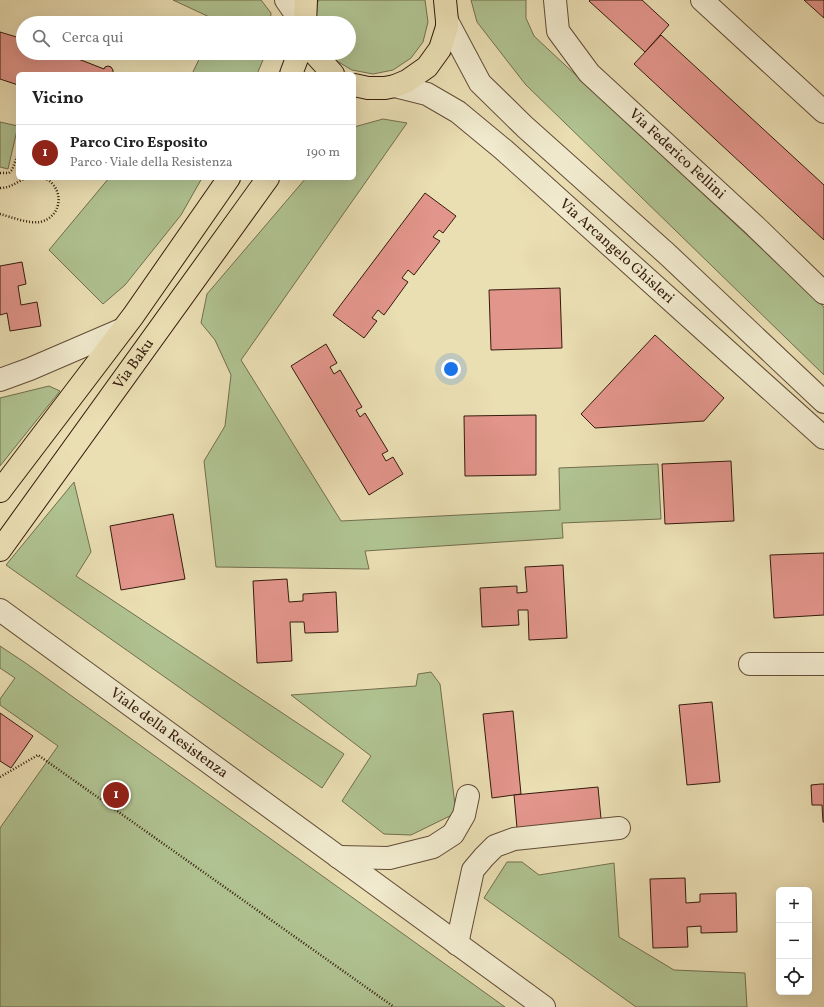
<!DOCTYPE html>
<html lang="it">
<head>
<meta charset="utf-8">
<style>
  :root { --surface:#fff; --page:#f2f2f2; --text:#222; --muted:#767676; --line:#e0e0e0; --accent:#8f2418 }
  body { margin:0; font-family:Vollkorn,serif; background:var(--page); color:var(--text) }
  .controls { position:absolute; right:12px; bottom:12px; display:grid; overflow:hidden; border-radius:6px; box-shadow:0 4px 16px #0002 }
  .controls button { width:36px; height:36px; display:grid; place-items:center; padding:0; border:0; border-bottom:1px solid var(--line); background:var(--surface); color:var(--text); font:20px sans-serif }
  .you { position:absolute; left:451px; top:369px; width:14px; height:14px; margin:-10px; border:3px solid #fff; border-radius:50%; background:#1a73e8; box-shadow:0 0 0 6px #1a73e833 }
  .badge { display:grid; place-items:center; width:26px; height:26px; border-radius:50%; background:var(--accent); color:#fff; font-size:13px; font-weight:700 }
  .pin { position:absolute; translate:-50% -50%; border:2px solid #fff; box-shadow:0 1px 4px #0006 }
  .list { margin:0; padding:0; list-style:none }
  h2 { display:flex; justify-content:space-between; align-items:center; height:52px; margin:0; padding:0 16px; font-size:17px }
  h2 small { font-size:13px; font-weight:400; color:var(--muted) }
  .list li { display:grid; grid-template-columns:26px 1fr auto; gap:12px; align-items:center; box-sizing:border-box; height:56px; padding:0 16px; border-top:1px solid var(--line) }
  .list b { display:block; font-size:15px; white-space:nowrap }
  .list p { margin:0; font-size:13px; white-space:nowrap; color:var(--muted) }
  .list em { font-size:13px; font-style:normal; color:var(--muted) }
  .icon { flex:none; width:22px; height:22px; fill:none; stroke:currentColor; stroke-width:2; stroke-linecap:round; stroke-linejoin:round }
  .map { position:relative; flex:none; width:824px; height:1007px; overflow:hidden }
  .search { position:absolute; background:var(--surface); box-shadow:0 4px 16px #0002; left:16px; top:16px; width:340px; height:44px; display:flex; align-items:center; gap:10px; box-sizing:border-box; padding:0 14px; border-radius:22px; color:var(--muted); font-size:15px }
  .panel { position:absolute; background:var(--surface); box-shadow:0 4px 16px #0002; left:16px; top:72px; width:340px; height:108px; border-radius:6px }
  .map>svg:first-child { display:block }
  .green { fill:#b0c291; stroke:#726e4e }
  .building { fill:#e2958b; stroke:#351b0c }
  .lines { fill:none; stroke-linecap:round; stroke-linejoin:round }
  .minor-casing { stroke:#624c36; stroke-width:24 }
  .major-casing { stroke:#351b0c; stroke-width:24 }
  .path { stroke:#351b0c; stroke-width:2.5; stroke-dasharray:1 2; stroke-linecap:butt }
  .minor { stroke:#f1eace; stroke-width:22 }
  .major { stroke:#eadeb3; stroke-width:22 }
  .labels { text-anchor:middle; dominant-baseline:central; stroke-width:3; stroke-linejoin:round; paint-order:stroke }
  .street-label { font-size:15px; fill:#351b0c; stroke:#f1eace }
</style>
</head>
<body>
<div class="map">
<svg width="824" height="1007" viewBox="0 0 824 1007">
  <rect width="100%" height="100%" fill="#eadeb3"/>
  <filter id="stains"><feTurbulence type="fractalNoise" baseFrequency=".005" numOctaves="4"/><feColorMatrix values="0 0 0 0 .2 0 0 0 0 .09 0 0 0 0 .02 0 0 0 .5 -.17"/></filter>
  <radialGradient id="worn" r=".72"><stop offset=".6" stop-color="#630" stop-opacity="0"/><stop offset="1" stop-color="#630" stop-opacity=".3"/></radialGradient>
  <g class="green">
    <path d="M173 0H261L271 13 270 23H217L218 21Z"/>
    <path d="M319 0H425L428 22 423 42 411 58 393 70 373 74 352 70 335 60 329 53H349V23H316L317 3Z"/>
    <path d="M471 0H526V18L534 36 824 307V375L526 85 522 80 477 22Z"/>
    <path d="M202 53H266L257 74H192Z"/>
    <path d="M383 119 407 123 241 360 341 521 560 510 559 468 658 464 661 519 562 523 563 538 365 551 369 569 216 567 204 461 225 426 231 375 215 340 201 323 207 294 306 178H354V127Z"/>
    <path d="M0 122 18 126 8 169 0 167Z"/>
    <path d="M109 178H202L181 215 125 285 103 304 49 250Z"/>
    <path d="M49 386 60 391 0 466V398Z"/>
    <path d="M74 482 91 552 76 576 344 754 322 788 6 565Z"/>
    <path d="M0 646 27 664 505 1007H0V828L58 746 0 705V699L15 678 0 668Z"/>
    <path d="M431 672 440 684 456 813 411 835 384 834 342 801 371 756 291 695 416 686 418 674Z"/>
    <path d="M507 862H522L539 875 614 863 619 937 674 970 745 973 747 1007H636L484 898Z"/>
  </g>
  <g class="building">
    <path d="M590 0H642L669 25 645 52 589 1Z"/>
    <path d="M804 0H824V18Z"/>
    <path d="M0 32 23 39V53H63L104 69 105 67 108 66 111 67 113 70V74H114H18V85L0 79Z"/>
    <path d="M661 35 824 185V240L634 64Z"/>
    <path d="M425 193 456 216 443 233 439 230 433 237 440 241 414 275 408 270 402 278 408 282 384 315 378 310 372 318 377 321 364 338 333 315Z"/>
    <path d="M22 262 26 284 18 286 21 305 37 302 41 326 10 331 7 313 0 315V266Z"/>
    <path d="M560 288 562 348 491 350 489 290Z"/>
    <path d="M655 335 724 398 704 421 595 428 581 414Z"/>
    <path d="M326 344 337 363 330 367 334 374 340 370 362 407 356 410 360 417 365 413 388 451 382 454 386 461 393 457 403 474 369 495 291 366Z"/>
    <path d="M536 415V475L465 476 464 416Z"/>
    <path d="M731 461 734 521 665 524 662 464Z"/>
    <path d="M173 514 185 579 121 590 110 526Z"/>
    <path d="M824 553V615L774 618 770 555Z"/>
    <path d="M563 565 567 638 529 640 528 610H518L519 625 482 627 480 588 517 586V593L527 592 525 567Z"/>
    <path d="M287 579 289 602 303 601V594L336 592 338 632 305 633 304 622H290L292 661 257 663 253 581Z"/>
    <path d="M712 702 720 782 687 785 679 705Z"/>
    <path d="M513 711 521 794 492 798 483 714Z"/>
    <path d="M0 713 33 736 11 768 0 761Z"/>
    <path d="M821 784H824V822H823L822 805H812L811 785Z"/>
    <path d="M598 787 601 819 517 828 514 795Z"/>
    <path d="M685 878 686 903 700 902V894L736 893 737 932 701 933V926L687 927 688 947 653 948 650 879Z"/>
  </g>
  <g class="lines">
    <defs>
      <g id="minor">
        <path d="M286 0 302 23"/>
        <path id="s1" d="M555 0 558 31 589 73 755 226 824 293"/>
        <path d="M702 0 824 112"/>
        <path d="M447 21 480 83 525 127 667 254 824 402"/>
        <path id="s2" d="M395 86 427 94 458 112 504 150 824 438"/>
        <path d="M0 380 30 369 123 329"/>
        <path id="s3" d="M0 610 544 1007"/>
        <path d="M750 664H824"/>
        <path d="M338 857 389 858 433 847 453 834 464 815 468 796"/>
        <path d="M457 944 473 870 484 857 495 846 514 839 619 828"/>
      </g>
      <g id="major">
        <path d="M305 23 306 0"/>
        <path d="M314 53 333 74"/>
        <path d="M291 74 299 53"/>
        <path d="M354 85 368 88H385L395 86 407 81 427 67 440 49 447 27V21L445 0"/>
        <path d="M0 491 133 316 229 178"/>
        <path id="s4" d="M0 550 268 178"/>
      </g>
    </defs>
    <use href="#minor" class="minor-casing"/>
    <use href="#major" class="major-casing"/>
    <g class="path">
      <path d="M0 173H9L12 170 18 154"/>
      <path d="M0 188C12 188 17 181 27 178"/>
      <path d="M0 214C11 217 29 224 40 222 63 217 65 187 44 178"/>
      <path d="M0 777 38 755 394 1007"/>
    </g>
    <use href="#minor" class="minor"/>
    <use href="#major" class="major"/>
  </g>
  <g class="labels">
    <g class="street-label">
      <text stroke="none"><textPath href="#s1" startOffset="203">Via Federico Fellini</textPath></text>
      <text stroke="none"><textPath href="#s2" startOffset="280">Via Arcangelo Ghisleri</textPath></text>
      <text stroke="none"><textPath href="#s4" startOffset="229">Via Baku</textPath></text>
      <text stroke="none"><textPath href="#s3" startOffset="209">Viale della Resistenza</textPath></text>
    </g>
  </g>
  <rect width="100%" height="100%" filter="url(#stains)"/>
  <rect width="100%" height="100%" fill="url(#worn)"/>
</svg>
<div class="controls">
<button>+</button>
<button>−</button>
<button><svg class="icon" aria-label="locate" viewBox="0 0 24 24"><circle cx="12" cy="12" r="6"/><path d="M12 2v4M12 18v4M2 12h4M18 12h4"/></svg></button>
</div>
<div class="you"></div>
<div class="pin badge" style="left:116px;top:795px">1</div>
<div class="search"><svg class="icon" aria-label="search" viewBox="0 0 24 24"><circle cx="10" cy="10" r="6"/><path d="M15 15l6 6"/></svg>Cerca qui</div>
<section class="panel">
<h2>Vicino<small></small></h2>
<ul class="list">
<li><span class="badge">1</span><div><b>Parco Ciro Esposito</b><p>Parco · Viale della Resistenza</p></div><em>190 m</em></li>
</ul>
</section>
</div>
</body>
</html>
